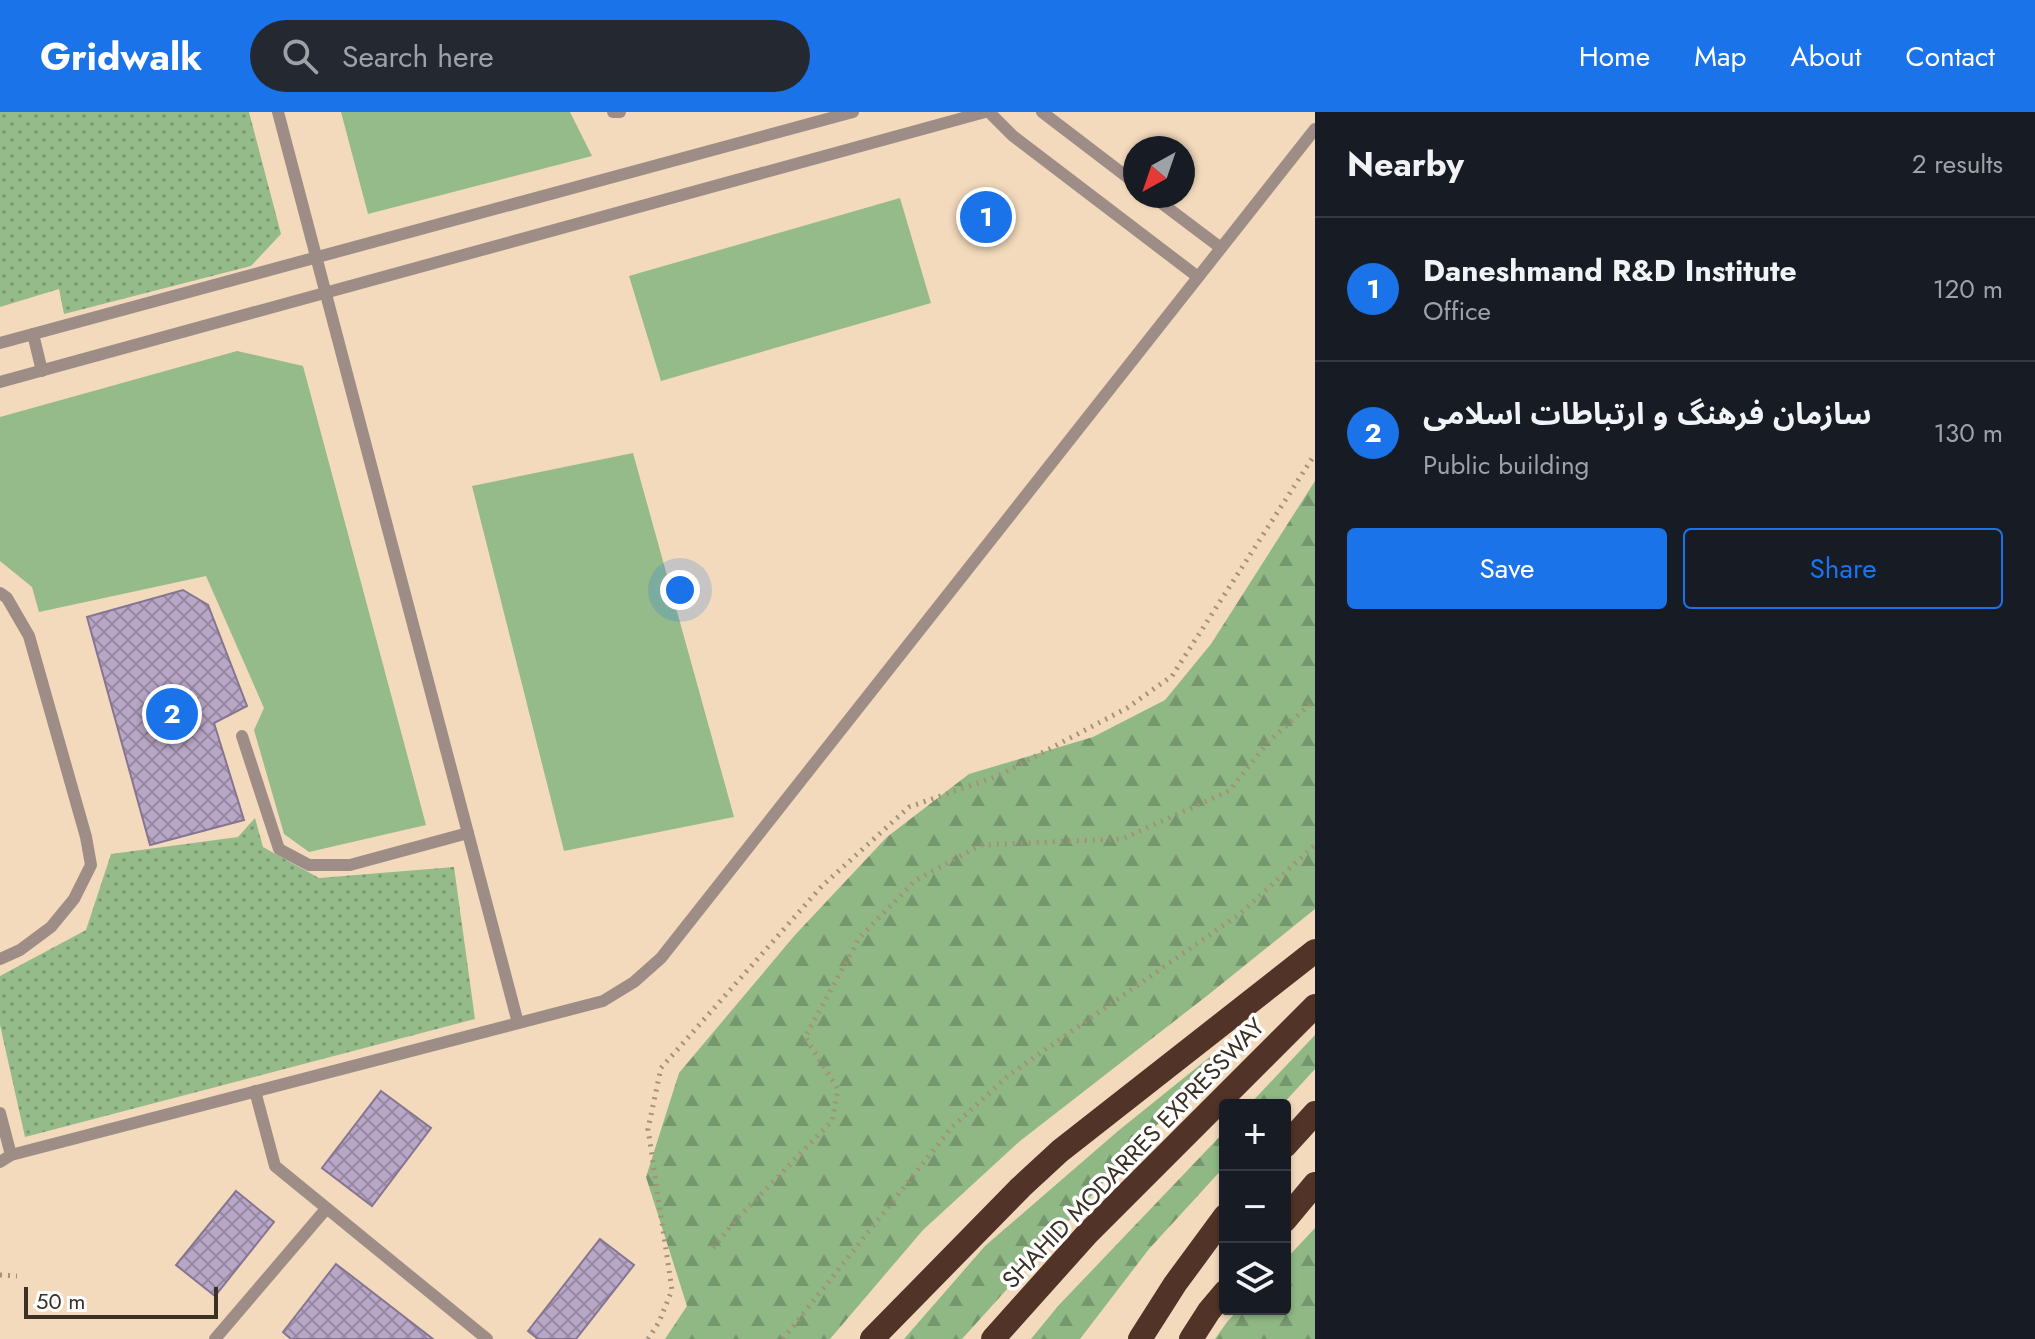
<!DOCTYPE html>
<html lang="en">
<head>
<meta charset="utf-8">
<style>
  :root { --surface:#171b24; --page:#242831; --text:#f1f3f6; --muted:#9ea1a6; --line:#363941; --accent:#1a73e8 }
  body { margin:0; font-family:Jost,"Noto Sans Arabic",sans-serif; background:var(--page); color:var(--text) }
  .controls { position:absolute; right:24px; bottom:24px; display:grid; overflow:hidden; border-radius:8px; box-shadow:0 2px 6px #0004 }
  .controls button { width:72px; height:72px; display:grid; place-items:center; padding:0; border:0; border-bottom:2px solid var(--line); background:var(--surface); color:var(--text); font:40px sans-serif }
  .compass { position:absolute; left:1123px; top:24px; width:72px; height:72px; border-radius:50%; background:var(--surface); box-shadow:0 2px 6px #0004; rotate:220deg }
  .scale { position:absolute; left:24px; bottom:20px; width:194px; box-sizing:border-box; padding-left:8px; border:4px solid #3a3024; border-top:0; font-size:22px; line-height:28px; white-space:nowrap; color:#3a3024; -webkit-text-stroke:6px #fff; paint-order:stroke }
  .you { position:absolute; left:680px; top:478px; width:28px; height:28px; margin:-20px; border:6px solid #fff; border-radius:50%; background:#1a73e8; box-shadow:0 0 0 12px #1a73e833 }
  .badge { display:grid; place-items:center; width:52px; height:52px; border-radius:50%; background:var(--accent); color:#fff; font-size:26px; font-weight:700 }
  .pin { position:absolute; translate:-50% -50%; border:4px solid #fff; box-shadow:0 2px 8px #0006 }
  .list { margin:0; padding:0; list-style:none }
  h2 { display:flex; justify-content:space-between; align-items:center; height:104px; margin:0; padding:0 32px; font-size:34px }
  h2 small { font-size:26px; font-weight:400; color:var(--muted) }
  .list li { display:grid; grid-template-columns:52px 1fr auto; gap:24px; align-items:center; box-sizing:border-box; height:144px; padding:0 32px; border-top:2px solid var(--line) }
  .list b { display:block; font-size:30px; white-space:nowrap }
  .list p { margin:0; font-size:26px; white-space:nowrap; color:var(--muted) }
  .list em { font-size:26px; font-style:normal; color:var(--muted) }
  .actions { display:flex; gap:16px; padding:24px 32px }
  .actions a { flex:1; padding:18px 0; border:2px solid var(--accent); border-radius:8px; text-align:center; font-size:28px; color:var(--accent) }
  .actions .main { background:var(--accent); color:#fff }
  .icon { flex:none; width:44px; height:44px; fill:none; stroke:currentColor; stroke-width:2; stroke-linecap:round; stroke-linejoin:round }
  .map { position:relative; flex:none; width:1315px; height:1227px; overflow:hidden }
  header { display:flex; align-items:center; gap:48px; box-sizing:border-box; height:112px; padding:0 40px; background:var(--accent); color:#fff }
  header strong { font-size:38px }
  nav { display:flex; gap:44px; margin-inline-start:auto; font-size:28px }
  .search { width:560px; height:72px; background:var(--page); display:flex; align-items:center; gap:20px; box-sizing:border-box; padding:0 28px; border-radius:44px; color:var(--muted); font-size:30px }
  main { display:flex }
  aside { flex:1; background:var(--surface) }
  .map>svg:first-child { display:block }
  .grass { fill:#95bb8b }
  .forest { fill:url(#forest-firs) }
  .garden { fill:url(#garden-dots) }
  .building { fill:url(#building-cross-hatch); stroke:#857593; stroke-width:2 }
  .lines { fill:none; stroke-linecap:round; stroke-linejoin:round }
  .path { stroke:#a4917b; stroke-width:5; stroke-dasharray:2 6; stroke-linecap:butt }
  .lane { stroke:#9e8d87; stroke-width:12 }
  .highway { stroke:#523328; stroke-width:24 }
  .labels { text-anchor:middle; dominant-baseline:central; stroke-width:7; stroke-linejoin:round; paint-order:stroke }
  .street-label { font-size:24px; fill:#3a3024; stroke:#fff }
</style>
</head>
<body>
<header>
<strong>Gridwalk</strong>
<div class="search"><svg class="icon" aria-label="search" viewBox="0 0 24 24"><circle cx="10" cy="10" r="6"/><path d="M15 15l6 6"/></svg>Search here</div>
<nav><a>Home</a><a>Map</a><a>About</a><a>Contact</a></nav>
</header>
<main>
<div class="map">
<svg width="1315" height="1227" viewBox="0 0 1315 1227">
  <defs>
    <pattern id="forest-firs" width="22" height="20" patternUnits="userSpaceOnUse" patternTransform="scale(2)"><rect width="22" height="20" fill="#8fb885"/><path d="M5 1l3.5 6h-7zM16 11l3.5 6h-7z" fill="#76966d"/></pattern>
    <pattern id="garden-dots" width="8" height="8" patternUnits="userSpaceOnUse" patternTransform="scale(2)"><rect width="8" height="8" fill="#95bb8b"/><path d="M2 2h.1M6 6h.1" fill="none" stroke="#7b9871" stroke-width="1.8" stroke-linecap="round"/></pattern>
    <pattern id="building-cross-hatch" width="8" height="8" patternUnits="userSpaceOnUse" patternTransform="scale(2)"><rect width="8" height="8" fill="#b9a7c7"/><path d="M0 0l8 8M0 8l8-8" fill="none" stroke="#9788a1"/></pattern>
  </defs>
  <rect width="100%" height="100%" fill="#f3dabc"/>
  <g class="grass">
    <path d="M341 0H570L592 44 368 102Z"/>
    <path d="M900 86 931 191 661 269 629 164Z"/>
    <path d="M237 239 303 254 426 713 309 740 284 722 254 618 264 596 206 464 39 500 32 475 0 449V305Z"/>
    <path d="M633 341 734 705 564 739 472 374Z"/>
  </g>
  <g class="forest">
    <path d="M1315 369V797L1208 883 1020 1029 923 1118 830 1227H665L687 1194 646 1065 679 961 795 823 887 725 969 662 1093 625 1165 588 1211 532Z"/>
    <path d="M1315 923V957L1282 993H1249Z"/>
    <path d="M1216 940 1227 949 1149 1020 962 1227H904L985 1134 1118 1019Z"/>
    <path d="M1225 1019V1054L1149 1137 1080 1227H1031L1058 1194Z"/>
    <path d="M1315 1116V1227H1215L1227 1210 1239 1197H1285V1148Z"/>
  </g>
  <g class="garden">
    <path d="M0 0H249L281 122 251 154 64 202 59 177 0 195Z"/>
    <path d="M255 706 263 735 319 766 454 755 475 907 25 1025 0 913V864L86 818 111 742 238 725Z"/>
  </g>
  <g class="building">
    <path d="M183 478 208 493 247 594 214 611 244 708 150 733 87 505Z"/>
    <path d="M381 979 431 1016 372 1094 322 1056Z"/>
    <path d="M236 1079 274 1110 215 1184 176 1153Z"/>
    <path d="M600 1127 634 1153 576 1227H538L528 1219Z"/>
    <path d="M336 1152 433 1227H291L283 1220Z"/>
  </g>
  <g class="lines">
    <g class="path">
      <path d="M713 1136 734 1110 832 1009 838 977 805 925 860 825 916 768 981 733 1122 727 1229 679 1269 629 1315 588"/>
      <path d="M0 1163 17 1164"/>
      <path d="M648 1227 659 1210 672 1178 648 1017 661 956 822 774 909 695 998 664 1127 596 1172 564 1315 342"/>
      <path d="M783 1227 952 1015 1009 963 1241 801 1315 733"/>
    </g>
    <g class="lane">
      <path d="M278 0 518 911"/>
      <path d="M613 0H620"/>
      <path d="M989 0 1013 24 1198 165"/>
      <path d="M1042 0 1135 71"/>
      <path d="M1152 84 1221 136"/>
      <path d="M33 222 42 259"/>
      <path d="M0 231 853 0"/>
      <path d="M0 270 985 0"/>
      <path d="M0 481 7 486 29 524 86 725 91 753 74 787 51 815 20 838 0 847"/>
      <path d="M242 624 279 737 309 753H350L468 721"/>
      <path d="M255 979 275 1054 487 1227"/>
      <path d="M0 1001 11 1043"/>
      <path d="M0 1050 11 1043 603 889 634 870 661 846 1315 17"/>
      <path d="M215 1227 326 1097"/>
    </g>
    <g class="highway">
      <path d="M1285 1034 1315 1001"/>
      <path d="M1285 1108 1315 1072"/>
      <path d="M872 1227 1021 1075 1060 1039 1315 839"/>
      <path d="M993 1227 1087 1122 1315 894"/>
      <path d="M1140 1227 1175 1172 1225 1104"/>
      <path d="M1191 1227 1209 1199 1225 1180"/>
    </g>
  </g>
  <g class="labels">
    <g class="street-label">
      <text transform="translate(1133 1041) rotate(-46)">SHAHID MODARRES EXPRESSWAY</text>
    </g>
  </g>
</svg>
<div class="controls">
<button>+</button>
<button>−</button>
<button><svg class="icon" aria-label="layers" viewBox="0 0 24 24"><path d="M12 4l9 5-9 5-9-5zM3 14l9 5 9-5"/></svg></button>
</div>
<svg class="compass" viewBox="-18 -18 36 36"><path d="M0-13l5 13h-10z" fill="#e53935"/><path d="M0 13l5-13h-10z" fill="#9ea1a6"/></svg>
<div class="scale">50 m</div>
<div class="you"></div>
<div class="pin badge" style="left:986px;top:105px">1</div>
<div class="pin badge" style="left:172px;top:602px">2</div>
</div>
<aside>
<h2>Nearby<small>2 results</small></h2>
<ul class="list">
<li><span class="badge">1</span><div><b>Daneshmand R&amp;D Institute</b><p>Office</p></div><em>120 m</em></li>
<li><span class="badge">2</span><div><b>سازمان فرهنگ و ارتباطات اسلامی</b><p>Public building</p></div><em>130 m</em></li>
</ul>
<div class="actions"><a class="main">Save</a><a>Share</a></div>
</aside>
</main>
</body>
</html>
